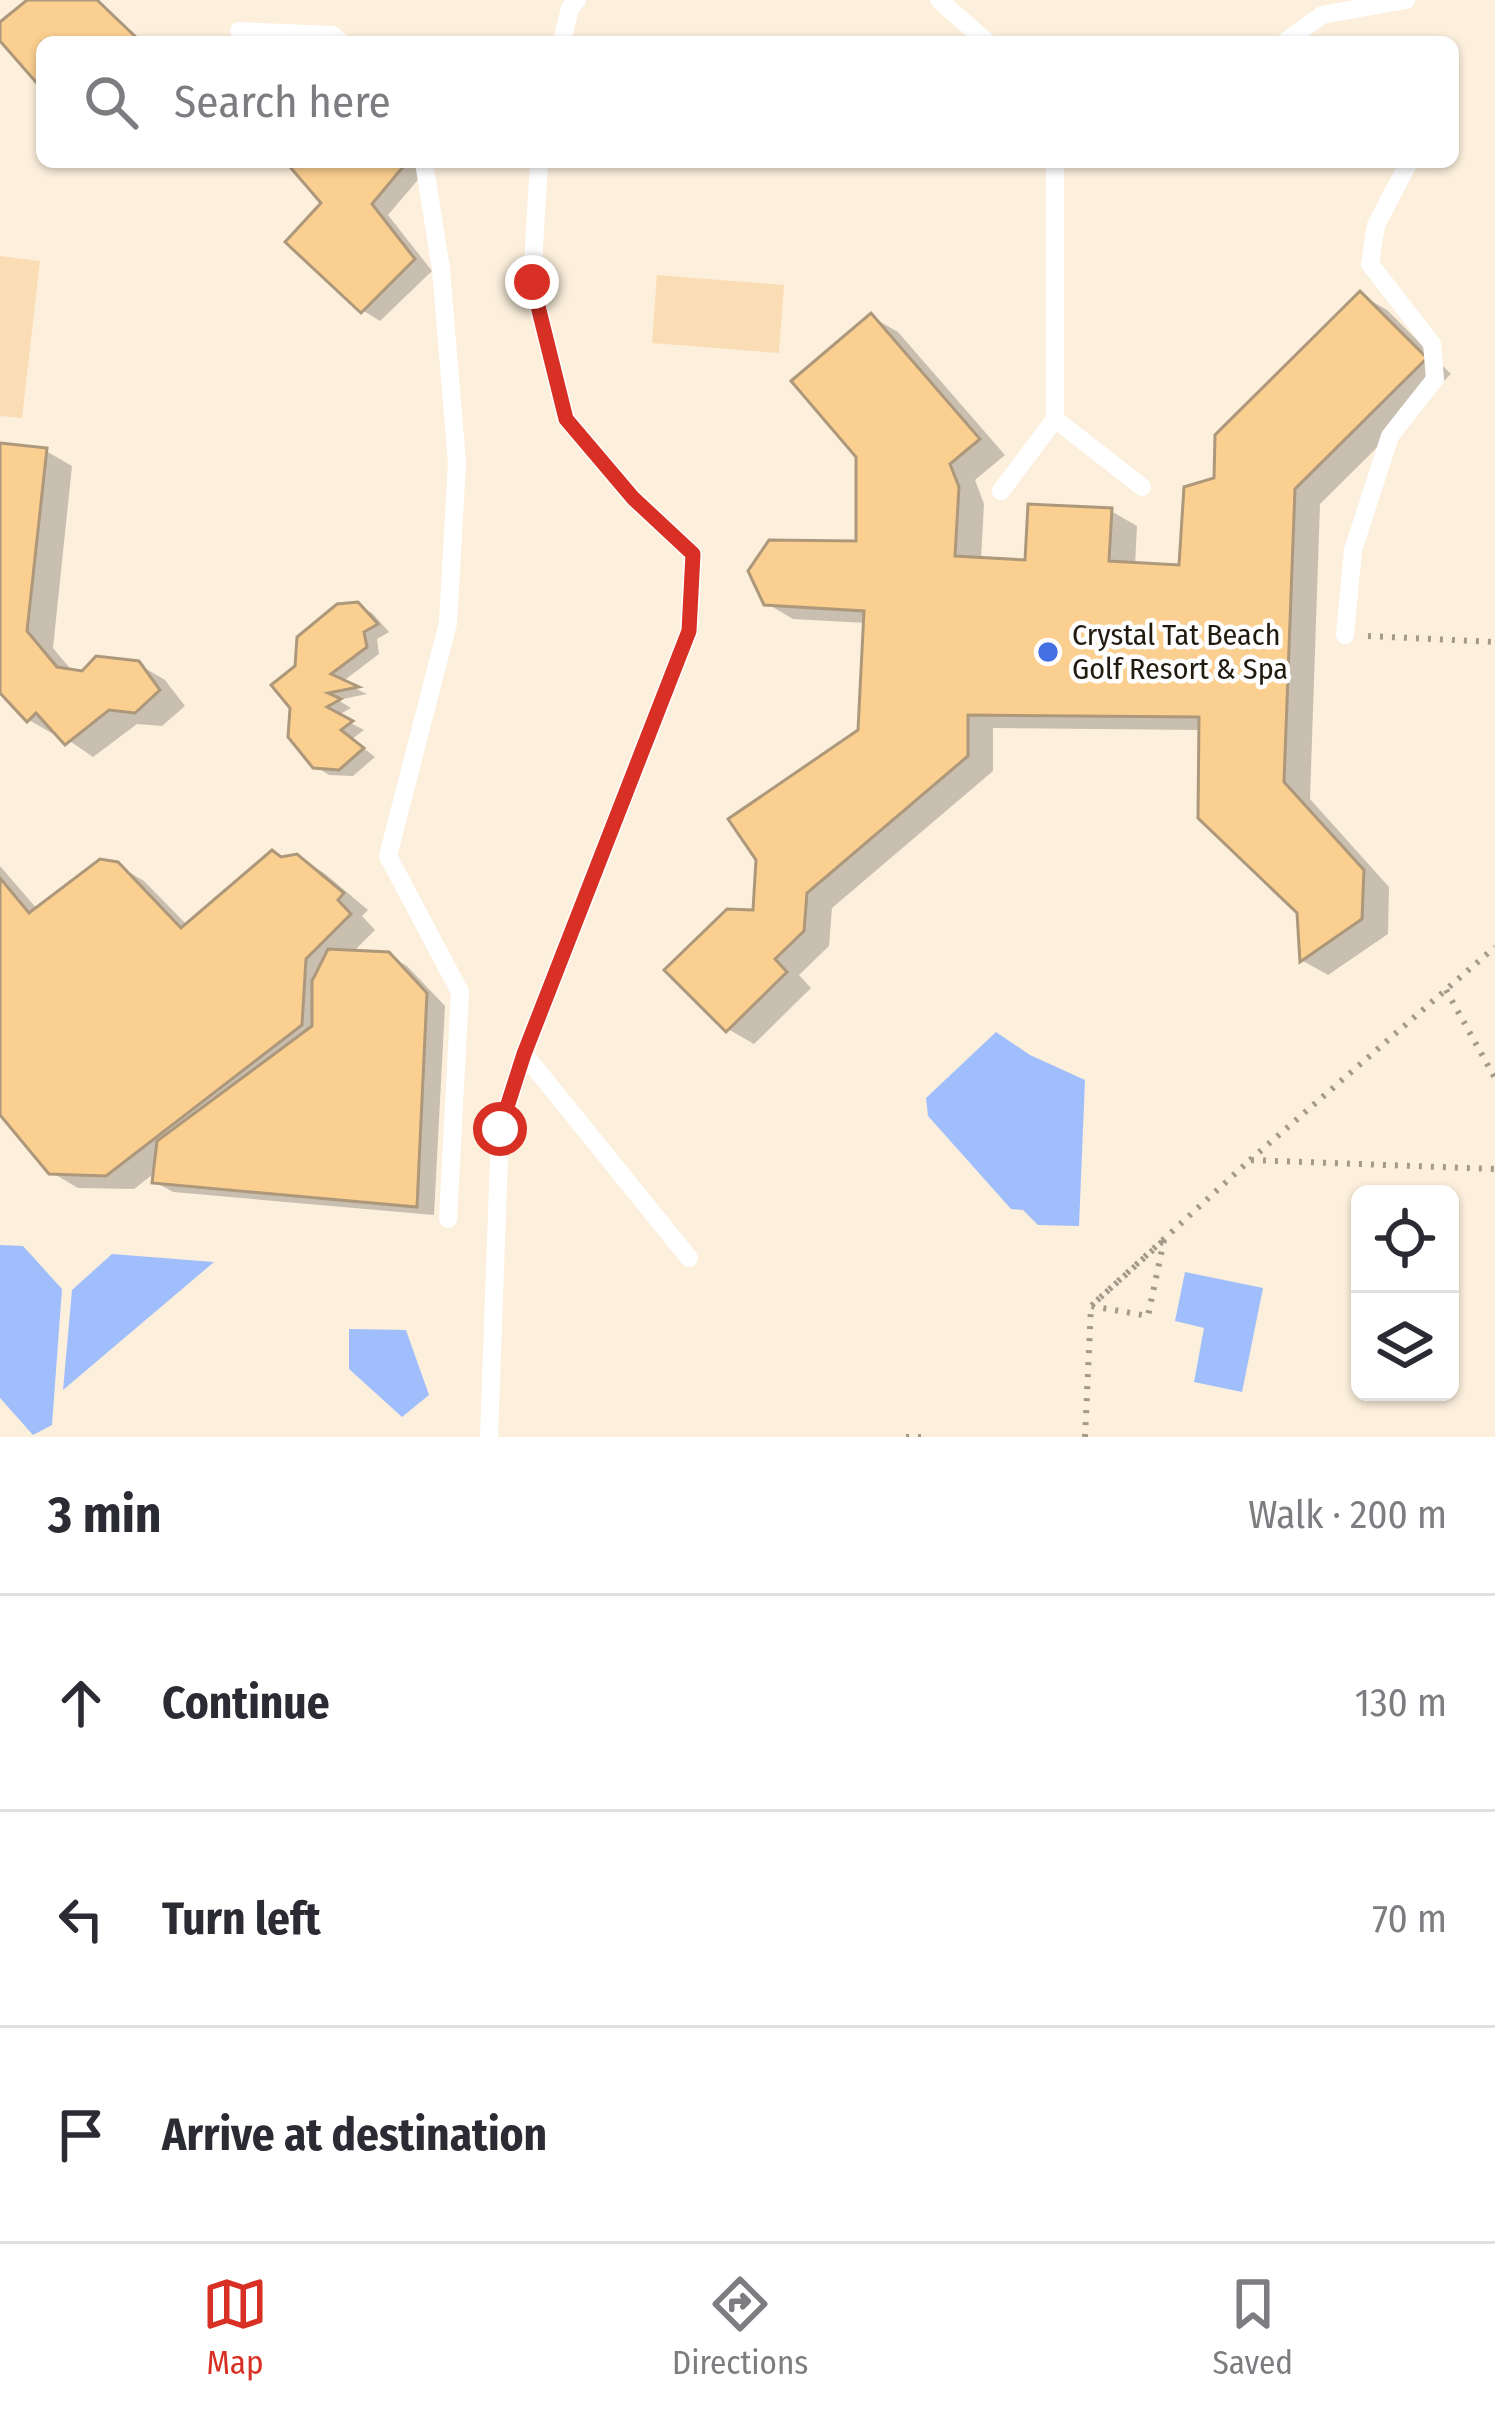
<!DOCTYPE html>
<html lang="en">
<head>
<meta charset="utf-8">
<style>
  :root { --surface:#fff; --page:#f2f2f3; --text:#2b2b33; --muted:#7c7c81; --line:#e1e1e2; --accent:#d93025 }
  body { margin:0; font-family:"Fira Sans Condensed",sans-serif; background:var(--page); color:var(--text) }
  .controls { position:absolute; right:36px; bottom:36px; display:grid; overflow:hidden; border-radius:18px; box-shadow:0 3px 9px #0004 }
  .controls button { width:108px; height:108px; display:grid; place-items:center; padding:0; border:0; border-bottom:3px solid var(--line); background:var(--surface); color:var(--text); font:60px sans-serif }
  .stop { position:absolute; width:36px; height:36px; margin:-27px; border:9px solid #d93025; border-radius:50%; background:#fff }
  .stop.end { background:#d93025; border-color:#fff; box-shadow:0 3px 12px #0008 }
  .list { margin:0; padding:0; list-style:none }
  h2 { display:flex; justify-content:space-between; align-items:center; height:156px; margin:0; padding:0 48px; font-size:51px }
  h2 small { font-size:39px; font-weight:400; color:var(--muted) }
  .list li { display:grid; grid-template-columns:78px 1fr auto; gap:36px; align-items:center; box-sizing:border-box; height:216px; padding:0 48px; border-top:3px solid var(--line) }
  .list b { display:block; font-size:45px; white-space:nowrap }
  .list em { font-size:39px; font-style:normal; color:var(--muted) }
  .icon { flex:none; width:66px; height:66px; fill:none; stroke:currentColor; stroke-width:2; stroke-linecap:round; stroke-linejoin:round }
  .map { position:relative; flex:none; width:1495px; height:1437px; overflow:hidden }
  .search { position:absolute; background:var(--surface); box-shadow:0 3px 9px #0004; left:36px; right:36px; top:36px; height:132px; display:flex; align-items:center; gap:30px; box-sizing:border-box; padding:0 42px; border-radius:18px; color:var(--muted); font-size:45px }
  .sheet { height:804px; background:var(--surface) }
  nav { display:flex; justify-content:space-around; align-items:center; box-sizing:border-box; height:168px; border-top:3px solid var(--line); background:var(--surface); font-size:33px; color:var(--muted) }
  nav a { display:grid; justify-items:center; gap:6px }
  nav .on { color:var(--accent) }
  .map>svg:first-child { display:block }
  .green { fill:#faddb4 }
  .water { fill:#a1befc }
  .shadow { fill:#0003 }
  .building { fill:#fbcf90; stroke:#ad987b; stroke-width:3 }
  .lines { fill:none; stroke-linecap:round; stroke-linejoin:round }
  .path { stroke:#a59a8a; stroke-width:6; stroke-dasharray:3 9; stroke-linecap:butt }
  .lane { stroke:#fff; stroke-width:18 }
  .route { stroke:#d93025; stroke-width:15 }
  .poi-dot { fill:#426fe1; stroke:#fefefe; stroke-width:4.5 }
  .labels { text-anchor:middle; dominant-baseline:central; stroke-width:9; stroke-linejoin:round; paint-order:stroke }
  .poi-label { font-size:30px; fill:#221a0f; stroke:#fefefe; text-anchor:start }
</style>
</head>
<body>
<div class="map">
<svg width="1495" height="1437" viewBox="0 0 1495 1437">
  <rect width="100%" height="100%" fill="#fcefdc"/>
  <g class="green">
    <path d="M0 256 40 261 22 418 0 416Z"/>
    <path d="M657 275 784 285 779 353 652 343Z"/>
  </g>
  <g class="water">
    <path d="M996 1032 1030 1055 1085 1080 1079 1226 1038 1225 1023 1210 1011 1209 928 1116 926 1098Z"/>
    <path d="M0 1245 23 1246 62 1289 52 1425 33 1435 0 1398Z"/>
    <path d="M112 1254 214 1262 63 1390 72 1290Z"/>
    <path d="M1185 1272 1263 1288 1242 1392 1194 1382 1204 1328 1175 1321Z"/>
    <path d="M349 1329 406 1330 429 1395 402 1417 349 1369Z"/>
  </g>
  <g class="shadow">
    <path d="M301 162H433L388 215 432 271 380 321 362 310 325 203Z"/>
    <path d="M1361 295 1387 310 1451 374 1320 504 1310 799 1389 887 1388 934 1328 975 1303 961 1299 911 1202 730 993 728V771L832 908 829 946 799 975 811 988 754 1044 728 1029 755 914 759 859 861 731 866 623 793 619 766 603 859 544 872 317 898 332 1005 455 975 480 984 504 981 560 1028 563 1111 511 1137 526 1135 566 1182 568 1216 480Z"/>
    <path d="M0 446 46 451 72 466 53 648 73 672 138 664 165 680 185 706 162 726 137 724 93 757 58 733 55 735 29 720 0 690Z"/>
    <path d="M358 605 372 613 389 632 377 639 379 654 342 682 367 694 338 700 351 708 337 716 364 730 352 739 375 757 353 776 329 775 315 766 291 736Z"/>
    <path d="M297 857 324 873 368 910 362 916 375 930 352 953 388 955 407 966 445 1006 434 1215 173 1192 155 1182 156 1172 134 1189 78 1188 51 1172 0 1110V866L38 910 117 865 144 881 188 926 283 860Z"/>
  </g>
  <g class="building">
    <path d="M27 0H97L141 42H42V89L0 41V22Z"/>
    <path d="M296 162H407L372 204 415 259 361 313 285 242 321 203 290 167Z"/>
    <path d="M1360 291 1427 358 1295 489 1284 782 1364 870 1362 919 1300 962 1297 913 1198 818 1199 717 968 715V756L807 893 804 931 775 959 787 972 726 1032 664 970 727 909 753 910 756 860 728 819 858 730 864 611 764 605 748 571 769 540 856 541V457L791 381 871 313 980 439 950 464 959 487 955 556 1025 560 1028 504 1112 508 1109 561 1179 565 1184 487 1214 478 1215 435Z"/>
    <path d="M0 443 47 448 27 631 57 667 82 671 96 656 139 661 160 690 135 713 109 710 65 745 36 713 27 722 0 693Z"/>
    <path d="M358 602 378 624 364 632 367 647 331 674 359 687 328 693 341 699 327 707 353 721 341 730 364 748 339 770 313 768 288 737 290 708 271 685 295 666 297 637 337 604Z"/>
    <path d="M272 850 281 857 297 854 344 893 338 900 351 914 306 959 302 1025 106 1176 49 1174 0 1115V878L29 913 100 859 118 862 181 928Z"/>
    <path d="M328 949 389 952 427 993 417 1207 152 1183 157 1141 312 1026V981Z"/>
  </g>
  <g class="lines">
    <g class="path">
      <path d="M1368 636 1495 642"/>
      <path d="M1446 990 1495 1078"/>
      <path d="M1250 1160 1495 947"/>
      <path d="M1164 1240 1148 1316 1091 1306Z"/>
      <path d="M906 1437H924"/>
      <path d="M1085 1437 1091 1306 1250 1160 1495 1169"/>
    </g>
    <g class="lane">
      <path d="M939 0 987 42"/>
      <path d="M239 31 332 35 341 42"/>
      <path d="M562 42 570 8 577 0"/>
      <path d="M1285 42 1322 15 1406 0"/>
      <path d="M424 162 441 269 457 463 448 623 388 856 460 992 448 1219"/>
      <path d="M539 162 532 282 566 419 633 498 693 554 689 631 524 1054 689 1258"/>
      <path d="M1055 162V419L1142 487"/>
      <path d="M1001 491 1055 419"/>
      <path d="M1345 635 1353 550 1390 436 1435 379 1432 344 1370 264 1376 225 1409 162"/>
      <path d="M489 1437 500 1129 524 1054"/>
    </g>
  </g>
  <g class="lines">
    <path class="route" d="M500 1129 524 1054 689 631 693 554 633 498 566 419 532 282"/>
  </g>
  <circle class="poi-dot" cx="1048" cy="652" r="12"/>
  <g class="labels">
    <g class="poi-label">
      <text x="1072" y="635">Crystal Tat Beach<tspan x="1072" dy="34">Golf Resort &amp; Spa</tspan></text>
    </g>
  </g>
</svg>
<div class="controls">
<button><svg class="icon" aria-label="locate" viewBox="0 0 24 24"><circle cx="12" cy="12" r="6"/><path d="M12 2v4M12 18v4M2 12h4M18 12h4"/></svg></button>
<button><svg class="icon" aria-label="layers" viewBox="0 0 24 24"><path d="M12 4l9 5-9 5-9-5zM3 14l9 5 9-5"/></svg></button>
</div>
<div class="stop" style="left:500px;top:1129px"></div>
<div class="stop end" style="left:532px;top:282px"></div>
<div class="search"><svg class="icon" aria-label="search" viewBox="0 0 24 24"><circle cx="10" cy="10" r="6"/><path d="M15 15l6 6"/></svg>Search here</div>
</div>
<section class="sheet">
<h2>3 min<small>Walk · 200 m</small></h2>
<ul class="list">
<li><svg class="icon" aria-label="ahead" viewBox="0 0 24 24"><path d="M12 20V5M6 11l6-6 6 6"/></svg><div><b>Continue</b></div><em>130 m</em></li>
<li><svg class="icon" aria-label="left" viewBox="0 0 24 24"><path d="M17 20v-9H6M10 6l-5 5 5 5"/></svg><div><b>Turn left</b></div><em>70 m</em></li>
<li><svg class="icon" aria-label="arrive" viewBox="0 0 24 24"><path d="M6 21V4h12l-3 4 3 4H6"/></svg><div><b>Arrive at destination</b></div></li>
</ul>
</section>
<nav>
<a class="on"><svg class="icon" aria-label="map" viewBox="0 0 24 24"><path d="M3 6l6-2 6 2 6-2v14l-6 2-6-2-6 2zM9 4v14M15 6v14"/></svg>Map</a>
<a><svg class="icon" aria-label="directions" viewBox="0 0 24 24"><path d="M12 3l9 9-9 9-9-9zM9 14v-3h6M13 9l2 2-2 2"/></svg>Directions</a>
<a><svg class="icon" aria-label="saved" viewBox="0 0 24 24"><path d="M7 4h10v16l-5-4-5 4z"/></svg>Saved</a>
</nav>
</body>
</html>
